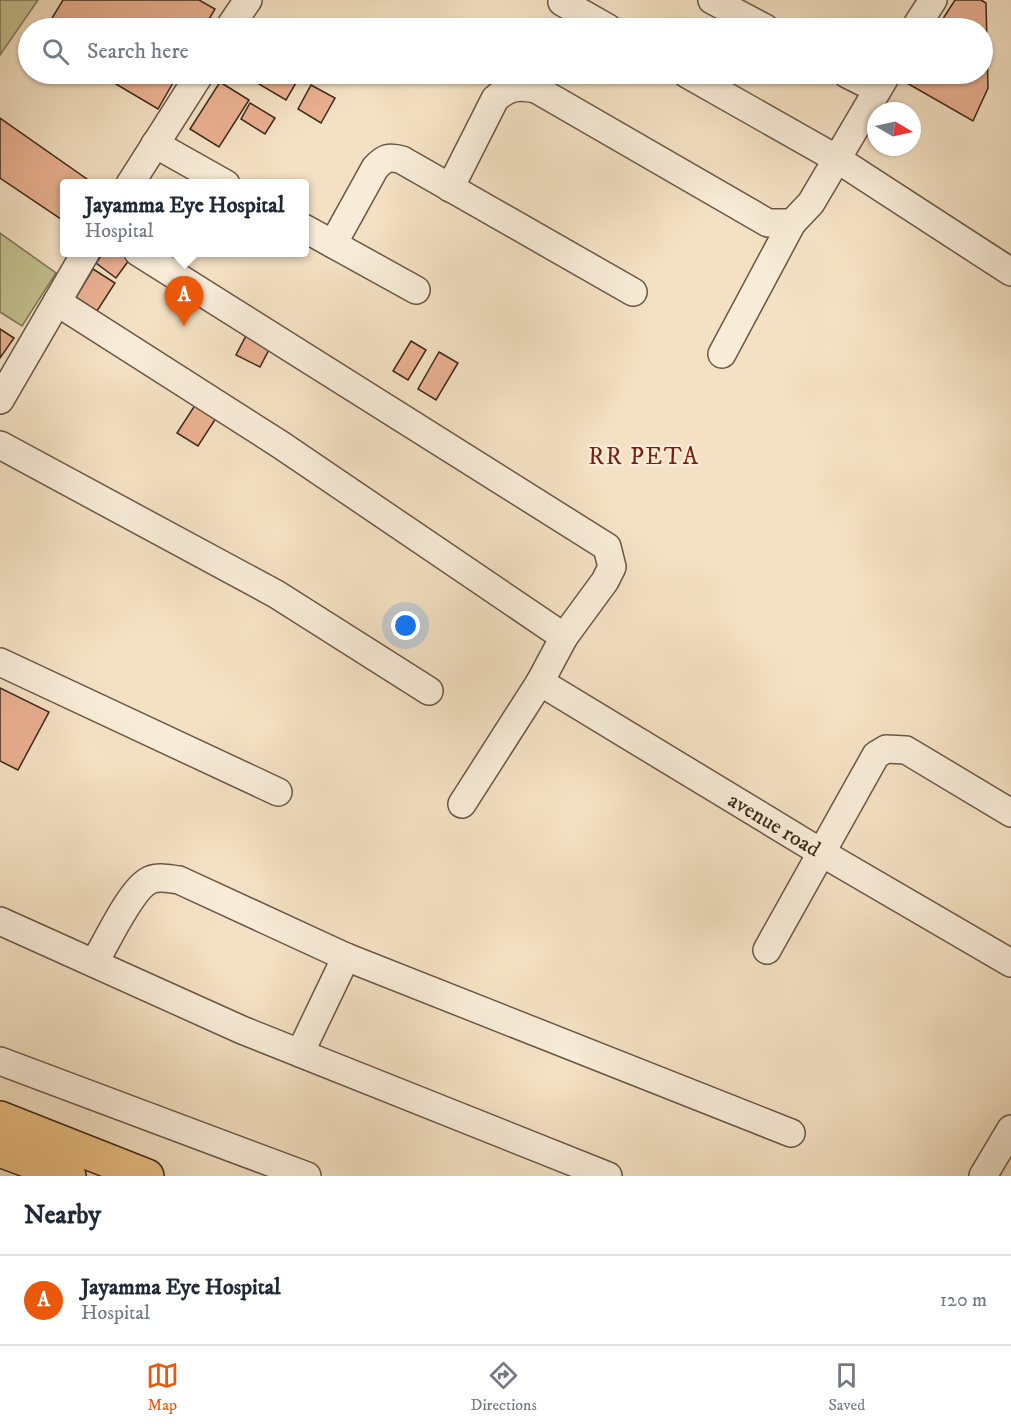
<!DOCTYPE html>
<html lang="en">
<head>
<meta charset="utf-8">
<style>
  :root { --surface:#fff; --page:#f6f6f7; --text:#1f2937; --muted:#747a83; --line:#e0e1e3; --accent:#ea580c }
  body { margin:0; font-family:"IM FELL DW Pica",serif; background:var(--page); color:var(--text) }
  .compass { position:absolute; left:867px; top:102px; width:54px; height:54px; border-radius:50%; background:var(--surface); box-shadow:0 2px 4px #0004; rotate:99deg }
  .you { position:absolute; left:406px; top:626px; width:21px; height:21px; margin:-15px; border:4px solid #fff; border-radius:50%; background:#1a73e8; box-shadow:0 0 0 9px #1a73e833 }
  .badge { display:grid; place-items:center; width:39px; height:39px; border-radius:50%; background:var(--accent); color:#fff; font-size:20px; font-weight:700 }
  .pin { position:absolute; translate:-50% -50px; filter:drop-shadow(0 2px 3px #0008) }
  .pin::after { content:''; position:absolute; top:32px; width:21px; height:18px; background:inherit; clip-path:polygon(0 0,100% 0,50% 100%) }
  .popup { position:absolute; left:60px; top:179px; width:249px; height:78px; box-sizing:border-box; display:grid; place-content:center; border-radius:6px; background:var(--surface); filter:drop-shadow(0 2px 4px #0005); font-size:20px; white-space:nowrap; color:var(--muted) }
  .popup b { font-size:22px; color:var(--text) }
  .popup::after { content:''; position:absolute; left:50%; top:100%; margin-left:-12px; border:12px solid transparent; border-top-color:var(--surface) }
  .list { margin:0; padding:0; list-style:none }
  h2 { display:flex; justify-content:space-between; align-items:center; height:78px; margin:0; padding:0 24px; font-size:26px }
  h2 small { font-size:20px; font-weight:400; color:var(--muted) }
  .list li { display:grid; grid-template-columns:39px 1fr auto; gap:18px; align-items:center; box-sizing:border-box; height:90px; padding:0 24px; border-top:2px solid var(--line) }
  .list b { display:block; font-size:22px; white-space:nowrap }
  .list p { margin:0; font-size:20px; white-space:nowrap; color:var(--muted) }
  .list em { font-size:20px; font-style:normal; color:var(--muted) }
  .icon { flex:none; width:33px; height:33px; fill:none; stroke:currentColor; stroke-width:2; stroke-linecap:round; stroke-linejoin:round }
  .map { position:relative; flex:none; width:1011px; height:1176px; overflow:hidden }
  .search { position:absolute; background:var(--surface); box-shadow:0 2px 4px #0004; left:18px; right:18px; top:18px; height:66px; display:flex; align-items:center; gap:15px; box-sizing:border-box; padding:0 21px; border-radius:33px; color:var(--muted); font-size:22px }
  .sheet { height:168px; background:var(--surface) }
  nav { display:flex; justify-content:space-around; align-items:center; box-sizing:border-box; height:84px; border-top:2px solid var(--line); background:var(--surface); font-size:16px; color:var(--muted) }
  nav a { display:grid; justify-items:center; gap:3px }
  nav .on { color:var(--accent) }
  .map>svg:first-child { display:block }
  .green { fill:#c3c18f; stroke:#807456; stroke-width:1.5 }
  .building { fill:#eab191; stroke:#3c281c; stroke-width:1.5 }
  .lines { fill:none; stroke-linecap:round; stroke-linejoin:round }
  .minor-casing { stroke:#6a5646; stroke-width:30 }
  .major-casing { stroke:#3c281c; stroke-width:36 }
  .minor { stroke:#f8ecd8; stroke-width:27 }
  .major { stroke:#eac082; stroke-width:33 }
  .labels { text-anchor:middle; dominant-baseline:central; stroke-width:4.5; stroke-linejoin:round; paint-order:stroke }
  .street-label { font-size:22px; fill:#3c281c; stroke:#f8ecd8 }
  .neighbourhood-label { font-size:24px; letter-spacing:1.5px; fill:#7a1f14; stroke:#f8ecd8 }
</style>
</head>
<body>
<div class="map">
<svg width="1011" height="1176" viewBox="0 0 1011 1176">
  <rect width="100%" height="100%" fill="#f4e1c3"/>
  <filter id="stains"><feTurbulence type="fractalNoise" baseFrequency=".00333" numOctaves="4"/><feColorMatrix values="0 0 0 0 .2 0 0 0 0 .09 0 0 0 0 .02 0 0 0 .5 -.17"/></filter>
  <radialGradient id="worn" r=".72"><stop offset=".6" stop-color="#630" stop-opacity="0"/><stop offset="1" stop-color="#630" stop-opacity=".3"/></radialGradient>
  <g class="green">
    <path d="M0 0H38L0 55Z"/>
    <path d="M0 233 56 273 22 326 0 312Z"/>
  </g>
  <g class="building">
    <path d="M63 0H199L215 9 204 28H46Z"/>
    <path d="M955 0H981L986 3 988 88 973 121 905 82 910 74H982V28H937Z"/>
    <path d="M99 74H178L158 109Z"/>
    <path d="M242 74H296L300 76 286 100Z"/>
    <path d="M220 82 249 100 219 147 190 129Z"/>
    <path d="M311 85 335 98 321 123 298 109Z"/>
    <path d="M250 103 275 118 265 134 241 119Z"/>
    <path d="M0 118 94 184H64V221L0 178Z"/>
    <path d="M104 252H128L132 256 116 278 96 263Z"/>
    <path d="M93 269 115 283 97 311 76 297Z"/>
    <path d="M0 329 14 338 0 358Z"/>
    <path d="M249 330 273 342 260 367 236 355Z"/>
    <path d="M411 341 426 350 408 380 393 371Z"/>
    <path d="M439 352 458 363 436 400 418 389Z"/>
    <path d="M199 399 220 412 198 446 177 433Z"/>
    <path d="M0 688 49 712 18 770 0 761Z"/>
  </g>
  <g class="lines">
    <defs>
      <g id="minor">
        <path d="M712 0 765 28"/>
        <path d="M562 2 608 28"/>
        <path d="M229 28 248 0"/>
        <path d="M915 28 933 0"/>
        <path d="M687 74 837 159 1011 272"/>
        <path d="M847 74 877 89"/>
        <path d="M155 144 226 184"/>
        <path d="M130 184 200 74"/>
        <path d="M450 188 495 99C508 87 518 85 536 89L768 223H792L811 203 887 74"/>
        <path d="M304 228 416 290"/>
        <path d="M333 244 375 168C384 158 389 156 402 160L633 292"/>
        <path d="M138 252 607 547 612 567 605 581 564 637 540 682 462 804"/>
        <path d="M57 302 281 445 564 637"/>
        <path d="M722 354 792 223"/>
        <path d="M0 400 86 252"/>
        <path d="M0 445 276 594 429 691"/>
        <path d="M0 662 278 792"/>
        <path d="M540 682 822 853 1011 963"/>
        <path d="M0 921 242 1030 608 1176"/>
        <path d="M767 950 876 755 886 749 906 750 1011 813"/>
        <path d="M94 963C106 944 131 888 150 880 159 876 170 879 179 880L346 957 791 1133"/>
        <path d="M300 1053 346 957"/>
        <path d="M0 1061 307 1176"/>
        <path d="M983 1176 1011 1129"/>
      </g>
      <g id="major">
        <path d="M0 1118 147 1176"/>
        <path d="M0 1150 69 1176"/>
      </g>
    </defs>
    <use href="#minor" class="minor-casing"/>
    <use href="#major" class="major-casing"/>
    <use href="#minor" class="minor"/>
    <use href="#major" class="major"/>
  </g>
  <g class="labels">
    <g class="street-label">
      <text transform="translate(774 825) rotate(31)">avenue road</text>
    </g>
    <g class="neighbourhood-label">
      <text x="644" y="457">RR PETA</text>
    </g>
  </g>
  <rect width="100%" height="100%" filter="url(#stains)"/>
  <rect width="100%" height="100%" fill="url(#worn)"/>
</svg>
<svg class="compass" viewBox="-18 -18 36 36"><path d="M0-13l5 13h-10z" fill="#e53935"/><path d="M0 13l5-13h-10z" fill="#747a83"/></svg>
<div class="you"></div>
<div class="pin badge" style="left:184px;top:326px">A</div>
<div class="popup"><b>Jayamma Eye Hospital</b>Hospital</div>
<div class="search"><svg class="icon" aria-label="search" viewBox="0 0 24 24"><circle cx="10" cy="10" r="6"/><path d="M15 15l6 6"/></svg>Search here</div>
</div>
<section class="sheet">
<h2>Nearby<small></small></h2>
<ul class="list">
<li><span class="badge">A</span><div><b>Jayamma Eye Hospital</b><p>Hospital</p></div><em>120 m</em></li>
</ul>
</section>
<nav>
<a class="on"><svg class="icon" aria-label="map" viewBox="0 0 24 24"><path d="M3 6l6-2 6 2 6-2v14l-6 2-6-2-6 2zM9 4v14M15 6v14"/></svg>Map</a>
<a><svg class="icon" aria-label="directions" viewBox="0 0 24 24"><path d="M12 3l9 9-9 9-9-9zM9 14v-3h6M13 9l2 2-2 2"/></svg>Directions</a>
<a><svg class="icon" aria-label="saved" viewBox="0 0 24 24"><path d="M7 4h10v16l-5-4-5 4z"/></svg>Saved</a>
</nav>
</body>
</html>
